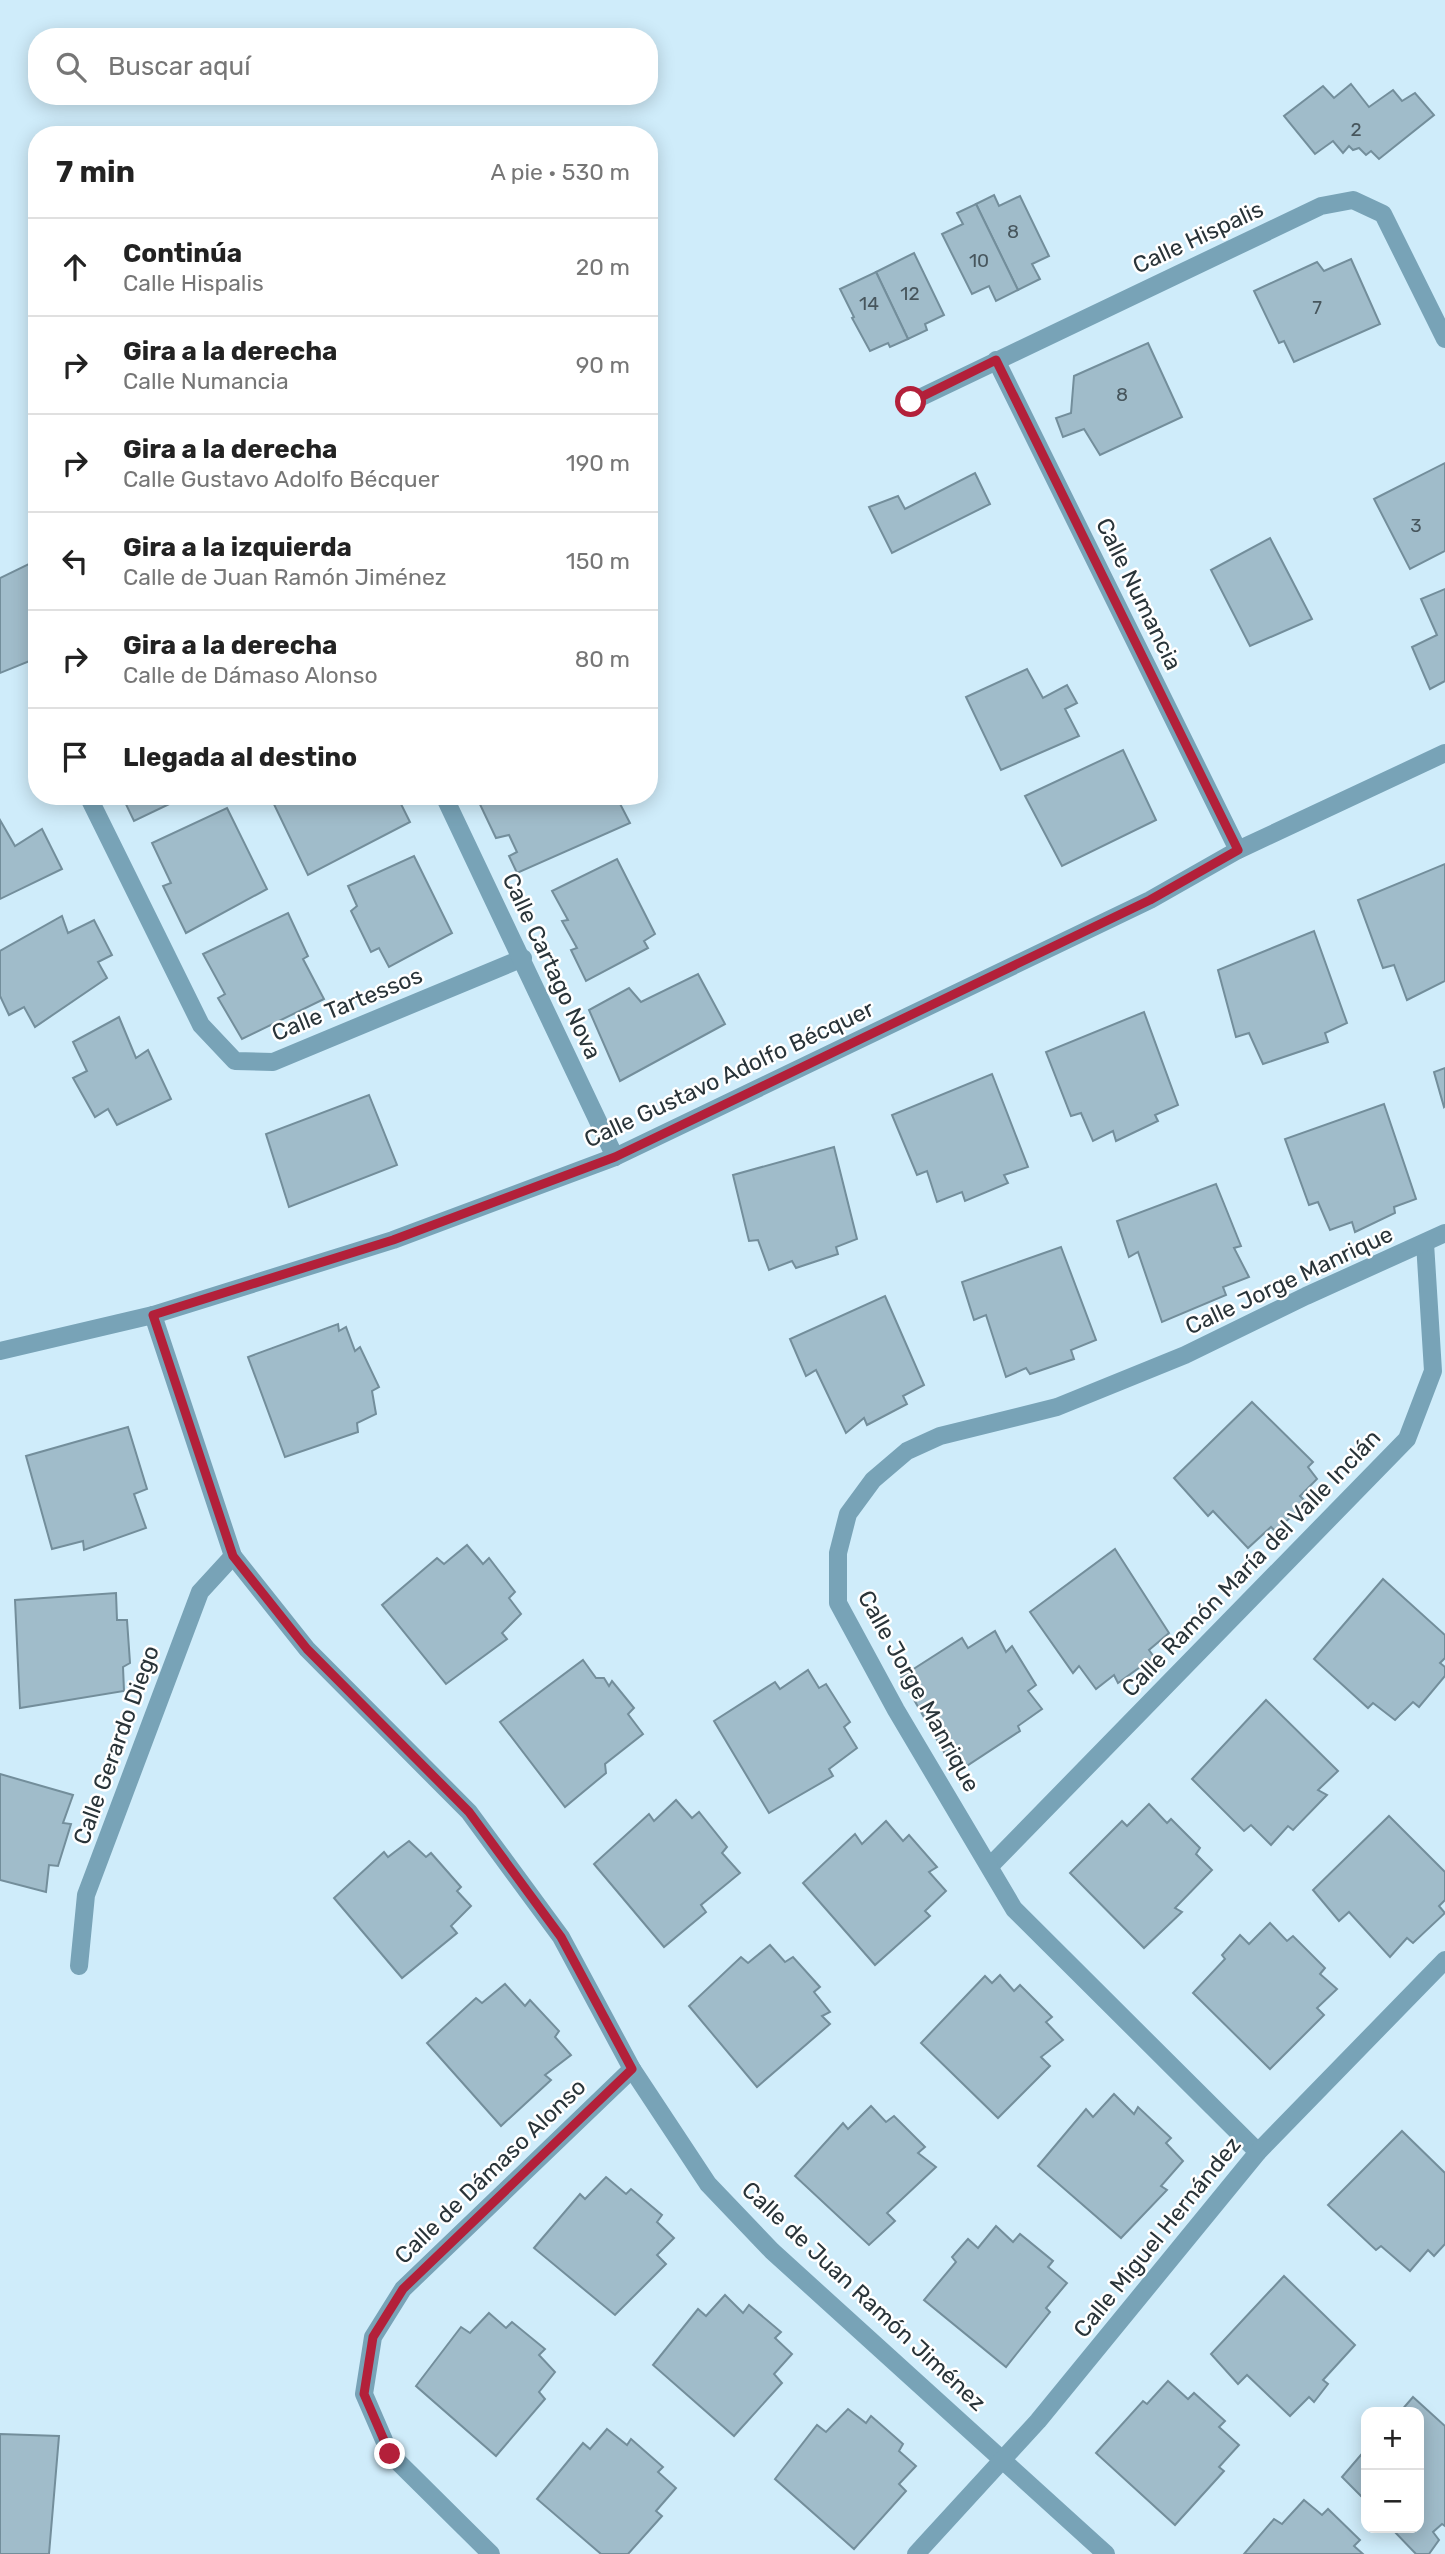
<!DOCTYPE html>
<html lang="es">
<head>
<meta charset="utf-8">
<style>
  :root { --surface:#fff; --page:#f6f6f6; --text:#222; --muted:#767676; --line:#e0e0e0 }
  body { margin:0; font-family:Rubik,sans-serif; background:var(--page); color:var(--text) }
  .controls { position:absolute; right:21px; bottom:21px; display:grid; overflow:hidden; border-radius:14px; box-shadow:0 4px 18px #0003 }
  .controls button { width:63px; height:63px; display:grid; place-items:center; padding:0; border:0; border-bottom:2px solid var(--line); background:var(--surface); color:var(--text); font:35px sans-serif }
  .stop { position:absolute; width:21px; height:21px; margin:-16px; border:5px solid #b3203a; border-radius:50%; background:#fff }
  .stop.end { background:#b3203a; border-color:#fff; box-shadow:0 2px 7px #0008 }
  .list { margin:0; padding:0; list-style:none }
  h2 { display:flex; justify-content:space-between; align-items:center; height:91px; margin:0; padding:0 28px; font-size:30px }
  h2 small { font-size:23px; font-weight:400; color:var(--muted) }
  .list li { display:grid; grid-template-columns:46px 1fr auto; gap:21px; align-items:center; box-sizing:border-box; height:98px; padding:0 28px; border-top:2px solid var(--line) }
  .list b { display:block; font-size:26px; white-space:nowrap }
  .list p { margin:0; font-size:23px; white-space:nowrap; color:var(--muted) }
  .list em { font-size:23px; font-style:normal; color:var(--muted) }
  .icon { flex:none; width:38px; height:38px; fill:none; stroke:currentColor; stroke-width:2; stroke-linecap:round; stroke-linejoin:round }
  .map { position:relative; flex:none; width:1445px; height:2554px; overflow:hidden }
  .search { position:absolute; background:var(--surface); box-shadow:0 4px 18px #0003; left:28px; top:28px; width:630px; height:77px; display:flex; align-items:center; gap:18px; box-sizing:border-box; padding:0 24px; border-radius:28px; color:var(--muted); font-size:26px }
  .panel { position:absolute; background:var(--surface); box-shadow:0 4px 18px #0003; left:28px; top:126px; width:630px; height:679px; border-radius:28px }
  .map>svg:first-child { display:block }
  .building { fill:#a0bcca; stroke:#738e9b; stroke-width:2 }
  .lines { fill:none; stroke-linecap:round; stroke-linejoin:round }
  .street { stroke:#78a3b7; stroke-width:18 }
  .route { stroke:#b3203a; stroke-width:9 }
  .labels { text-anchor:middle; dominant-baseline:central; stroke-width:5; stroke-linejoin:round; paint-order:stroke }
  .number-label { font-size:19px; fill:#47565d }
  .street-label { font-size:23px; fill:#293439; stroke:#fff }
</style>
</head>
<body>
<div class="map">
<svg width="1445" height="2554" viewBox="0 0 1445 2554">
  <rect width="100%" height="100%" fill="#cfecfa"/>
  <g class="building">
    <path d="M1351 84 1369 107 1393 90 1402 101 1415 93 1434 115 1379 159 1371 151 1366 155 1359 148 1353 150 1349 146 1343 153 1333 141 1315 154 1284 116 1323 86 1334 98Z"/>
    <path d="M994 195 999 206 1020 196 1049 256 1032 264 1040 279 1018 290 976 204Z"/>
    <path d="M976 204 1018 290 996 301 989 286 972 294 942 234 963 224 957 213Z"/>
    <path d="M914 253 944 315 925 324 927 330 908 339 876 272Z"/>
    <path d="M1351 259 1380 324 1294 362 1284 341 1279 343 1254 291 1317 262 1324 271Z"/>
    <path d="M876 272 908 339 890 347 888 343 870 351 852 318 854 317 840 289Z"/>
    <path d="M1148 343 1182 417 1100 455 1084 429 1063 437 1056 418 1071 413 1074 376Z"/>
    <path d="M1445 463V551L1410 569 1374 499Z"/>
    <path d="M975 473 990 504 892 553 869 507 898 496 905 509Z"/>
    <path d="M1270 538 1312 619 1250 646 1211 570Z"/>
    <path d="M37 560V658L0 673V578Z"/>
    <path d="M1445 589V681L1430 689 1412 647 1437 635 1421 599Z"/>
    <path d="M1027 669 1043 698 1067 685 1077 703 1065 709 1079 736 1001 770 966 697Z"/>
    <path d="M1123 750 1156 820 1062 866 1025 796Z"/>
    <path d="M122 796H186L134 821Z"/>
    <path d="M270 796H397L410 822 308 875Z"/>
    <path d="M476 796H616L630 823 517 873 509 856 517 852 509 835 496 838Z"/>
    <path d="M227 808 267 889 186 933 163 886 171 883 152 843Z"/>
    <path d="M0 820 15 846 42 829 62 869 0 899Z"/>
    <path d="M414 856 452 933 389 967 379 948 371 952 351 911 357 906 348 886Z"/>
    <path d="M617 859 655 934 644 941 648 948 586 981 571 950 577 948 562 921 568 920 552 891Z"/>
    <path d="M1445 864V981L1407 1000 1394 965 1383 968 1358 900Z"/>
    <path d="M288 913 308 956 303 959 324 999 242 1039 218 998 225 994 203 954Z"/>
    <path d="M62 916 68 933 94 920 112 955 98 962 107 978 35 1027 24 1007 9 1015 0 996V951Z"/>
    <path d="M1314 931 1347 1023 1325 1033 1328 1042 1263 1064 1249 1033 1236 1037 1218 970Z"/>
    <path d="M698 974 725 1024 620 1081 589 1010 629 988 641 1002Z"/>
    <path d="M1144 1012 1178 1105 1155 1115 1158 1121 1116 1141 1113 1131 1093 1141 1081 1113 1071 1116 1046 1052Z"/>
    <path d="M119 1017 136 1058 148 1050 171 1099 117 1125 108 1109 95 1117 73 1078 87 1071 73 1042Z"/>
    <path d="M1445 1068V1106L1444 1107 1434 1072Z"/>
    <path d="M992 1074 1028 1167 1004 1175 1008 1183 965 1201 962 1192 937 1202 927 1171 917 1175 892 1115Z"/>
    <path d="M369 1095 397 1165 289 1207 266 1134Z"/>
    <path d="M1384 1104 1416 1199 1394 1207 1395 1213 1355 1232 1352 1222 1330 1230 1318 1202 1309 1205 1285 1139Z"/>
    <path d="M834 1147 857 1239 836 1247 838 1254 796 1268 792 1261 769 1270 758 1240 749 1241 733 1175Z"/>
    <path d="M1216 1184 1241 1246 1234 1248 1249 1277 1223 1287 1226 1295 1162 1322 1138 1252 1129 1257 1117 1221Z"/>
    <path d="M1061 1247 1096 1340 1071 1350 1074 1359 1030 1374 1026 1368 1006 1377 986 1315 974 1320 962 1282Z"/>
    <path d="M885 1296 924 1385 903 1396 907 1404 867 1425 864 1418 846 1433 816 1370 806 1376 790 1339Z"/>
    <path d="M338 1324 339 1331 346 1327 355 1351 360 1347 379 1387 372 1391 376 1414 357 1423 358 1432 285 1457 248 1357Z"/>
    <path d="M1252 1402 1313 1462 1308 1467 1317 1479 1300 1496 1307 1503 1275 1531 1271 1527 1248 1548 1213 1511 1208 1516 1174 1478Z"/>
    <path d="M128 1427 147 1489 134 1494 146 1528 84 1550 83 1541 52 1549 26 1456Z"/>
    <path d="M467 1545 483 1564 489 1558 515 1592 509 1598 521 1614 502 1633 507 1639 446 1684 382 1605 437 1558 444 1564Z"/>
    <path d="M1115 1549 1169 1633 1149 1650 1154 1657 1118 1683 1114 1675 1096 1689 1079 1666 1073 1673 1030 1612Z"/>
    <path d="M1383 1579 1445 1635V1658L1440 1663 1445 1667V1676L1419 1707 1413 1702 1395 1720 1373 1703 1368 1708 1314 1659Z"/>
    <path d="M116 1593 117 1620H127L130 1663 123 1667 124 1691 20 1708 15 1600Z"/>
    <path d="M995 1631 1006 1652 1012 1646 1036 1685 1028 1691 1042 1709 1018 1726 1020 1731 956 1773 901 1677 962 1638 968 1648Z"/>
    <path d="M583 1660 596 1678H604L609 1686 612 1681 634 1708 628 1714 643 1734 605 1764 606 1773 565 1807 500 1722Z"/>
    <path d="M808 1670 819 1688 826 1684 850 1722 844 1727 857 1748 829 1769 833 1776 769 1813 714 1721 775 1682 780 1689Z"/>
    <path d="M1266 1700 1338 1771 1318 1790 1327 1795 1293 1830 1288 1826 1271 1845 1251 1825 1244 1831 1192 1779Z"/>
    <path d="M0 1774 73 1795 63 1823 71 1824 58 1866 49 1865 46 1892 0 1880Z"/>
    <path d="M676 1800 692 1818 699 1812 727 1847 722 1853 740 1873 701 1905 706 1912 664 1947 594 1864 649 1814 654 1821Z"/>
    <path d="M1149 1804 1167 1823 1171 1819 1200 1848 1196 1854 1212 1870 1175 1908 1182 1912 1144 1948 1070 1873 1122 1821 1127 1826Z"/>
    <path d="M1389 1816 1445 1872V1900L1439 1906 1445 1913 1413 1943 1407 1938 1390 1957 1349 1912 1339 1921 1313 1890Z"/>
    <path d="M886 1821 903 1841 909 1835 937 1867 929 1872 946 1891 925 1911 930 1916 875 1965 803 1883 855 1834 862 1844Z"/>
    <path d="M409 1841 426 1857 431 1853 461 1887 457 1891 471 1906 451 1926 457 1933 402 1978 334 1898 384 1852 388 1857Z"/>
    <path d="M1270 1923 1287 1941 1293 1936 1325 1968 1320 1974 1337 1989 1317 2008 1324 2015 1270 2069 1193 1993 1225 1959 1222 1955 1240 1935 1249 1944Z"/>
    <path d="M770 1945 785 1962 793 1957 820 1987 814 1992 830 2012 822 2016 830 2024 757 2087 689 2006 741 1957 748 1963Z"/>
    <path d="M1000 1975 1014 1991 1020 1985 1052 2017 1046 2022 1063 2040 1041 2057 1050 2066 998 2118 921 2043 985 1976 992 1983Z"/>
    <path d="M505 1984 525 2006 530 2000 559 2031 555 2037 571 2055 545 2075 551 2080 501 2126 427 2043 476 1998 482 2003Z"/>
    <path d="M1114 2094 1134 2114 1138 2107 1171 2138 1166 2143 1183 2161 1161 2186 1167 2190 1121 2238 1038 2166 1086 2109 1093 2117Z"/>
    <path d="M871 2106 886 2122 894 2116 925 2147 918 2153 936 2167 887 2213 895 2221 869 2245 795 2176 843 2123 848 2129Z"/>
    <path d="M1402 2131 1445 2173V2244L1434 2256 1428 2250 1410 2271 1381 2246 1376 2250 1328 2205Z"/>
    <path d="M606 2177 626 2194 631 2189 662 2215 657 2222 674 2238 657 2255 666 2264 615 2315 534 2248 580 2194 585 2199Z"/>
    <path d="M996 2226 1013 2242 1020 2234 1053 2261 1048 2267 1067 2283 1046 2308 1050 2312 1006 2367 924 2300 956 2262 952 2257 968 2239 978 2248Z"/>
    <path d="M1284 2276 1355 2345 1323 2380 1328 2384 1314 2402 1309 2397 1290 2416 1247 2375 1238 2384 1211 2354Z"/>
    <path d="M725 2295 743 2313 749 2305 781 2332 775 2338 792 2354 774 2374 782 2383 734 2436 653 2365 698 2309 706 2316Z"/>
    <path d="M489 2313 506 2328 512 2322 545 2349 539 2355 555 2372 539 2392 545 2399 496 2456 416 2386 461 2327 470 2333Z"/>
    <path d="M1168 2381 1188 2399 1194 2393 1225 2421 1219 2427 1239 2445 1219 2467 1224 2471 1175 2525 1096 2453 1143 2401 1147 2404Z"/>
    <path d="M1413 2397 1445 2426V2526L1442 2524 1433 2532 1439 2540 1429 2554H1416L1391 2528H1419V2412H1400Z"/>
    <path d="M848 2409 866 2423 871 2416 903 2444 899 2451 916 2466 899 2484 906 2491 854 2549 775 2479 817 2425 826 2432Z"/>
    <path d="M607 2429 627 2445 631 2439 663 2467 658 2472 676 2488 656 2511 662 2516 628 2554H601L537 2499 583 2443 590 2449Z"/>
    <path d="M0 2434 59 2436 49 2554H0Z"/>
    <path d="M1366 2449V2501L1342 2477Z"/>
    <path d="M1304 2500 1322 2515 1328 2509 1360 2540 1354 2546 1363 2554H1244L1274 2519 1282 2524Z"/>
  </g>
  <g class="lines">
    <g class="street">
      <path d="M996 360 1238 850"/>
      <path d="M911 402 1321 206 1353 200 1383 214 1445 339"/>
      <path d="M88 796 201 1025 235 1061 273 1062 523 958"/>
      <path d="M444 796 615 1157"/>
      <path d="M153 1315 233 1556 307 1649 469 1812 561 1937 632 2069 708 2184 772 2251 1106 2554"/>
      <path d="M0 1351 153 1315 393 1240 615 1157 1150 900 1238 850 1445 753"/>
      <path d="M990 1866 1407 1439 1433 1371 1425 1243"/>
      <path d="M79 1966 86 1895 200 1592 233 1556"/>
      <path d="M1258 2152 1014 1909 896 1710 838 1603V1553L848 1514 873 1480 907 1451 940 1436 1057 1407 1185 1355 1306 1296 1445 1233"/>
      <path d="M491 2554 390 2454 364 2394 373 2337 403 2289 632 2069"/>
      <path d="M916 2554 1038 2421 1258 2152 1445 1960"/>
    </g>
  </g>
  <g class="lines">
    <path class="route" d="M390 2454 364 2394 373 2337 403 2289 632 2069 561 1937 469 1812 307 1649 233 1556 153 1315 393 1240 615 1157 1150 900 1238 850 996 360 911 402"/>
  </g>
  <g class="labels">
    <g class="number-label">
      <text x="1356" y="129">2</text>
      <text x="1013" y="231">8</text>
      <text x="979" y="260">10</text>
      <text x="910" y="293">12</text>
      <text x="869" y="303">14</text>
      <text x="1317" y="307">7</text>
      <text x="1122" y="394">8</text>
      <text x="1416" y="525">3</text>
    </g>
    <g class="street-label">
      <text transform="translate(1198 237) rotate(-25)">Calle Hispalis</text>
      <text transform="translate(1139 594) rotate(64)">Calle Numancia</text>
      <text transform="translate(552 966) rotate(65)">Calle Cartago Nova</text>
      <text transform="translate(347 1004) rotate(-22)">Calle Tartessos</text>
      <text transform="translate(729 1074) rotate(-25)">Calle Gustavo Adolfo Bécquer</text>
      <text transform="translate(1289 1280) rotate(-25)">Calle Jorge Manrique</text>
      <text transform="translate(1251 1563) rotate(-46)">Calle Ramón María del Valle Inclán</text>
      <text transform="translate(919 1691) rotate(61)">Calle Jorge Manrique</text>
      <text transform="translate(116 1745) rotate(-70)">Calle Gerardo Diego</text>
      <text transform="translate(490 2171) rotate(-44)">Calle de Dámaso Alonso</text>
      <text transform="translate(1157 2237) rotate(-51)">Calle Miguel Hernández</text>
      <text transform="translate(864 2296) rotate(43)">Calle de Juan Ramón Jiménez</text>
    </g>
  </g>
</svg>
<div class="controls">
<button>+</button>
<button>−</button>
</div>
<div class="stop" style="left:911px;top:402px"></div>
<div class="stop end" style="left:390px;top:2454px"></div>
<div class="search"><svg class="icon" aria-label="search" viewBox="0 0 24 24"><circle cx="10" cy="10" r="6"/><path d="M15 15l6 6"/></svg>Buscar aquí</div>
<section class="panel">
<h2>7 min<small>A pie · 530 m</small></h2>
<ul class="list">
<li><svg class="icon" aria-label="ahead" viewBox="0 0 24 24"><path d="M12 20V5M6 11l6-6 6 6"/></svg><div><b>Continúa</b><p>Calle Hispalis</p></div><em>20 m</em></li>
<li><svg class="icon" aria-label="right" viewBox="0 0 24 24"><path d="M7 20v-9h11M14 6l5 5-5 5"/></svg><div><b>Gira a la derecha</b><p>Calle Numancia</p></div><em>90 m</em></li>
<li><svg class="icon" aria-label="right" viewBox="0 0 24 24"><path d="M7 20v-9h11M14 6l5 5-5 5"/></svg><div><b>Gira a la derecha</b><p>Calle Gustavo Adolfo Bécquer</p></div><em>190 m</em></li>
<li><svg class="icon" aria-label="left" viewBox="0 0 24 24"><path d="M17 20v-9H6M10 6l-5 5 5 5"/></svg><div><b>Gira a la izquierda</b><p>Calle de Juan Ramón Jiménez</p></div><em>150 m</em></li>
<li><svg class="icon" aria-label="right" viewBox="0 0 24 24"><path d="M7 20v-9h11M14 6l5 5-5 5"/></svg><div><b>Gira a la derecha</b><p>Calle de Dámaso Alonso</p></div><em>80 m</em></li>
<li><svg class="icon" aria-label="arrive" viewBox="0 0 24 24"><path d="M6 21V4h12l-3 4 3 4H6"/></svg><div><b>Llegada al destino</b></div></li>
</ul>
</section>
</div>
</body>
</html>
